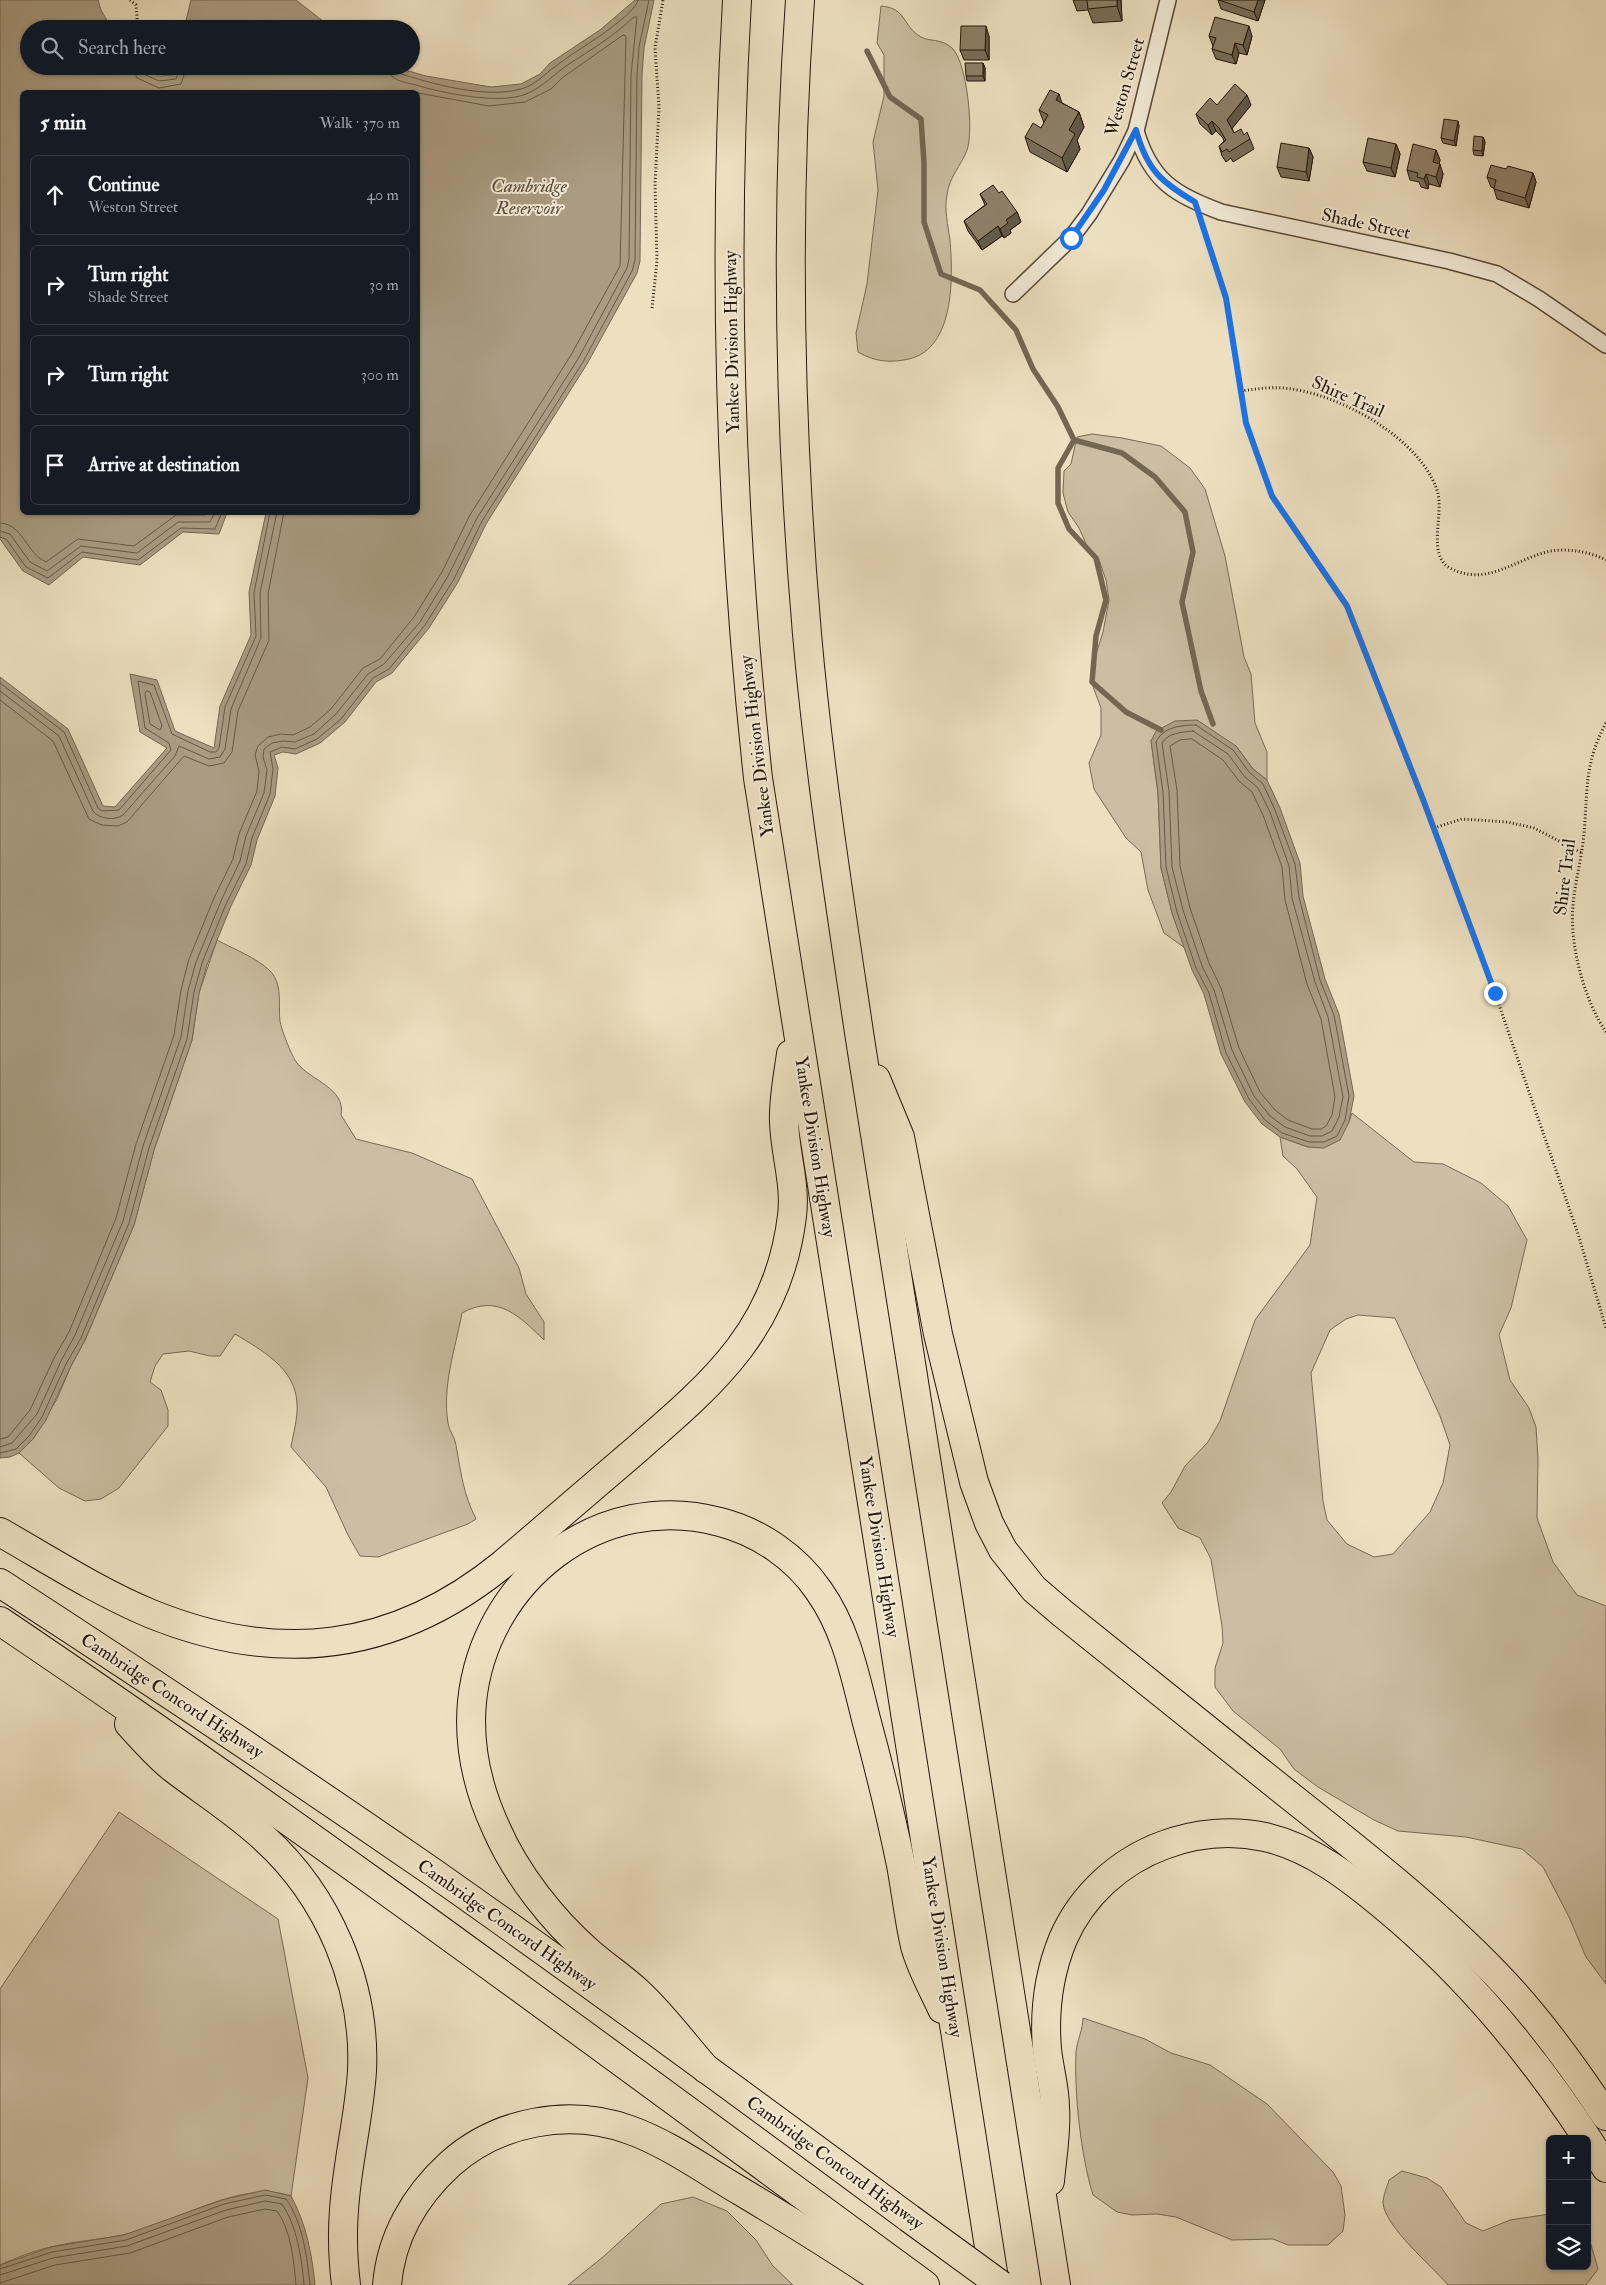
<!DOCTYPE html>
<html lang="en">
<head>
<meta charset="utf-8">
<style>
  :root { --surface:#171b24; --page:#242831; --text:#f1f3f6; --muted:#9ea1a6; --line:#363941 }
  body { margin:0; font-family:"IM FELL Double Pica",serif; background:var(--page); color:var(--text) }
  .controls { position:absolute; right:15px; bottom:15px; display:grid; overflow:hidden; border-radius:8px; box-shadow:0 1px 4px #0004 }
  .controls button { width:45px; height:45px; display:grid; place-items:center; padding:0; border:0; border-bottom:1px solid var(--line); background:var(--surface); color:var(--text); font:25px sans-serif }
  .stop { position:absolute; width:15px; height:15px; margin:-11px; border:4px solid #1a73e8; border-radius:50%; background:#fff }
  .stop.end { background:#1a73e8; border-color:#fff; box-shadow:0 1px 5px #0008 }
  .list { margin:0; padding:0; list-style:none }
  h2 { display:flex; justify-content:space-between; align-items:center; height:65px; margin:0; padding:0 20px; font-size:21px }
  h2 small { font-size:16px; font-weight:400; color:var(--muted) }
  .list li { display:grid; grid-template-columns:32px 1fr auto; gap:15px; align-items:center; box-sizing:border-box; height:80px; margin:0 10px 10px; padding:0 10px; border:1px solid var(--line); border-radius:8px }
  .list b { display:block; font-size:19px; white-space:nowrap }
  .list p { margin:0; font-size:16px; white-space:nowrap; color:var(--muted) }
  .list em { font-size:16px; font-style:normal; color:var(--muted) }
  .icon { flex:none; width:28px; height:28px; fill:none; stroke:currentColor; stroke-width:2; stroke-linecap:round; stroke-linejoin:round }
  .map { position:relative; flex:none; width:1606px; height:2285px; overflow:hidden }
  .search { position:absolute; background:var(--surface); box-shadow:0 1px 4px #0004; left:20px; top:20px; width:400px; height:55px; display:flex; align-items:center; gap:12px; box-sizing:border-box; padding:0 18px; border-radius:28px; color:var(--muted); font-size:19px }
  .panel { position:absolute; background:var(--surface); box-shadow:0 1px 4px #0004; left:20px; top:90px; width:400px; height:425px; border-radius:8px }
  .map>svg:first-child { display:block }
  .green { fill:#cbbea2; stroke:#786a55; fill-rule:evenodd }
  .water { fill:#a99c82; stroke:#746751 }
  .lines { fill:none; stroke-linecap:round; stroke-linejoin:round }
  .shore { stroke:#675a45; stroke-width:1 }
  .stream { stroke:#746751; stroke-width:5.5 }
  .street-casing { stroke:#574936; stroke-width:18 }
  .highway-casing { stroke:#251708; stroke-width:30 }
  .path { stroke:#251708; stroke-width:3; stroke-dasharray:1 2.5; stroke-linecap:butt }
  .street { stroke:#f3ebd7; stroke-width:15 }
  .highway { stroke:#ede0c1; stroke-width:28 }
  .highway-bridge-casing { stroke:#251708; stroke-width:30; stroke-linecap:butt }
  .highway-bridge { stroke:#ede0c1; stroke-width:28 }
  .wall { fill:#796e59; stroke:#251708 }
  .shaded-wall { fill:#635a49; stroke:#251708 }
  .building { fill:#8d8068; stroke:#251708 }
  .route { stroke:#1a73e8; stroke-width:6 }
  .labels { text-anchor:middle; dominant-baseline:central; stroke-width:4; stroke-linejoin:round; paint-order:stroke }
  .street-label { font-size:18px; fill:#251708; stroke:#f3ebd7 }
  .water-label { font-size:19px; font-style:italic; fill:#5a4c39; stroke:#f3ebd7 }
</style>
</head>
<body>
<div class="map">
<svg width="1606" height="2285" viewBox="0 0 1606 2285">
  <rect width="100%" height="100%" fill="#ede0c1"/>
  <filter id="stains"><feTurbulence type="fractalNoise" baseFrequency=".004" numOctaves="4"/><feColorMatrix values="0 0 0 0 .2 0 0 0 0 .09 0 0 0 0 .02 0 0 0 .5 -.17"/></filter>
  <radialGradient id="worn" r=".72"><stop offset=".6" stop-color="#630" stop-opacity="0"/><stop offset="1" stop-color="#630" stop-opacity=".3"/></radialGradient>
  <g class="green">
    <path d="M881 6C907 8 902 26 921 37 930 42 941 38 952 48 967 62 974 131 967 150 961 166 949 177 947 195 944 209 948 226 950 240 953 277 955 348 909 359 890 363 875 362 858 352L856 333 867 284 878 190 873 142 884 96V55L877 43Z"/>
    <path d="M1092 434 1122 438 1161 446 1190 468 1205 489 1225 556 1244 657 1251 674 1255 723 1267 752V780L1253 769 1236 746 1151 740 1158 793 1161 868 1172 913 1185 948 1164 933 1148 890 1141 852 1126 838 1094 789 1089 763 1101 735V708L1092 684 1094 661 1103 632 1109 600 1106 580 1098 557 1087 546 1079 528 1068 512 1063 493 1064 471 1071 464 1077 437Z"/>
    <path d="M217 940C233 949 256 957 270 971 283 984 278 1004 280 1021 281 1029 292 1057 297 1063 311 1081 346 1088 341 1115L356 1139 412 1153 472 1179 519 1268 526 1294 544 1322V1340C520 1317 498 1293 462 1313 455 1350 442 1386 448 1423 449 1431 455 1437 456 1445 461 1473 463 1493 476 1519L468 1524 378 1557 360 1556 348 1535 326 1487 291 1447C293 1434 298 1418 297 1404 296 1368 261 1350 235 1334L220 1356H210L189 1351 163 1354 155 1366 150 1382 161 1390 168 1410V1426L119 1488 101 1499 85 1501 59 1488 19 1453 33 1439 57 1399 71 1366 85 1340 134 1225 154 1150 192 1040 199 993Z"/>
    <path d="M1352 1113 1414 1162 1443 1164 1481 1183 1508 1206 1527 1240 1511 1308 1499 1335 1510 1380 1529 1408 1536 1427 1538 1459 1537 1518 1553 1562 1577 1595 1606 1606V1984L1586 1957 1569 1917 1543 1867 1522 1849 1466 1837 1398 1831 1374 1820 1318 1787 1294 1769 1280 1749 1233 1711 1215 1687V1668L1223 1643 1222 1626 1211 1559 1200 1538 1178 1528 1162 1503 1171 1492 1185 1466 1208 1442 1220 1421 1255 1320 1310 1245 1317 1197 1297 1169 1283 1156 1280 1137 1308 1147 1349 1122ZM1358 1315 1395 1318 1440 1416 1450 1445 1443 1483 1430 1512 1393 1554 1374 1557 1347 1544 1327 1520 1323 1501 1311 1373 1330 1330 1346 1319Z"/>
    <path d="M119 1812 278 1919 308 2078 291 2196C242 2178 172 2225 122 2235 99 2240 74 2241 51 2247 33 2251 16 2258 0 2265V1989Z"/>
    <path d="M1083 2018 1145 2039 1171 2053 1210 2065 1267 2104 1333 2172 1341 2186 1345 2215 1343 2231 1328 2245H1288L1273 2239 1232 2240 1176 2217 1157 2214 1132 2215 1117 2212 1093 2195C1081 2157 1074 2092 1076 2052 1077 2041 1083 2029 1083 2018Z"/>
    <path d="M1402 2171 1427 2178 1441 2187 1466 2223 1483 2231 1510 2220 1550 2214V2266H1587V2231L1598 2269 1586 2285H1448C1432 2266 1385 2227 1383 2203 1383 2196 1387 2187 1389 2180Z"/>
    <path d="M693 2197 727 2211 756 2240 773 2266 793 2285H568L603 2257 661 2204Z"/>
  </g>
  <g class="water">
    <path d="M0 0H98L101 10 112 29H29V66H140L159 76 173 75 177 66H391L426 76 491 87 521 84 540 74 550 63 600 30 635 0H654L644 48 642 75 640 261 637 273 587 364 486 524 458 582 429 628 392 673 376 682 345 722 320 743 296 754 283 752 274 755 278 768 275 796 257 840 251 865 231 906 207 965 199 993 192 1040 154 1150 134 1225 85 1340 71 1366 46 1420 33 1439 19 1453 10 1457 0 1458V677L68 729 103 806 115 807 167 748 140 732 130 674 157 680 175 731 214 748 220 706 251 635 249 592 266 513 418 512V92H22V512L227 513 219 534 183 532 140 565 83 557 49 585 23 571 0 539Z"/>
    <path d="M191 0H296L333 29H184Z"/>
    <path d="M1197 720 1236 746 1253 769 1267 780 1280 808 1300 863 1303 896 1325 979 1339 1014 1354 1096 1349 1122 1340 1140 1324 1148 1308 1147 1280 1137 1262 1124 1245 1102 1221 1054 1204 994 1192 970 1172 913 1161 868 1158 793 1151 741 1156 731 1175 721Z"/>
    <path d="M265 2190 291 2196C306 2223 312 2254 315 2285H0V2265L51 2247 124 2235 222 2200Z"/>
  </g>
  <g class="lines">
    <g class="shore">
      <path d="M132 66 137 78 159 88 181 84 187 66"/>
      <path d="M138 66 141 73 159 81 176 79 181 66"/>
      <path d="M394 66 398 73C433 84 485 99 521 89 536 85 544 74 556 66 570 55 585 46 600 36 609 29 636 11 638 0"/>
      <path d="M0 523C23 524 26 553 46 562L78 539 134 546 176 515H205L207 512"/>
      <path d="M0 531 10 534 30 562 47 571 81 546 137 553 178 522H210L215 512"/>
      <path d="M0 537 6 539 26 567 48 578 82 552 138 560 181 528 215 529 222 512"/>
      <path d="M0 683 64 732 98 808 102 811 119 810 171 750 169 743 145 728 138 681 154 685 172 734 210 752H216L219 748 225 707 256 636 254 593 270 512"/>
      <path d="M0 691 59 736 93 811C99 819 114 821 123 815L175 756 179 746 209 759 220 757 225 749 231 709 261 638 260 593 277 512"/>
      <path d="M147 691 150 692 162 726 160 730 150 724 145 694Z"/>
      <path d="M0 700 53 741 89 819 102 825 118 826 127 822 184 756 209 766 224 763 232 752 238 711 269 640 268 594 284 512"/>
      <path d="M1196 725 1233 750 1249 772 1263 784 1275 810 1295 864 1299 897 1320 980 1334 1015 1349 1096 1345 1120 1337 1136 1324 1142H1309L1282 1133 1265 1120 1249 1099 1226 1053 1209 993 1196 968 1177 912 1166 867 1163 792 1156 742C1163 727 1181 725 1196 725Z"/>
      <path d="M1193 731 1228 754 1244 776 1258 788 1270 812 1289 866 1292 898 1315 982 1328 1017 1343 1097 1339 1117 1332 1131 1322 1136H1310L1285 1127 1270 1116 1254 1096 1232 1050 1214 990 1202 966 1183 910 1172 867 1169 791 1162 743C1168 733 1182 732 1193 731Z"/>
      <path d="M1192 739 1223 760 1239 781 1252 792 1263 815 1282 867 1285 900 1307 984 1321 1019 1335 1097 1332 1115 1326 1126 1321 1129H1312L1288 1120 1275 1110 1260 1092 1239 1048 1221 988 1209 963 1190 908 1180 866 1177 790 1170 746 1180 740Z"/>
      <path d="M0 1439 8 1437 30 1410 54 1358 69 1332 116 1218 136 1144 174 1035 181 990 189 959 214 898 233 859 239 834 257 791 259 771 255 755 258 746 268 737 281 734 293 735 310 727 331 709 363 668 380 659 414 617 442 572 470 515 571 355 620 266 626 36 623 35 562 78 551 89 525 102 489 106 418 93"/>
      <path d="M0 1447 12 1443 37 1414 61 1361 75 1335 123 1221 143 1146 181 1037 188 991 196 962 221 901 240 861 246 836 264 793 267 770 263 757 264 749 272 743 283 741 295 742 314 734 336 714 368 674 384 664 420 622 448 576 477 518 578 359 627 268 629 259 631 75 637 17H634C615 35 591 50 569 64 554 74 543 87 526 94 500 105 442 93 416 85 405 82 388 81 387 66"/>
      <path d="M0 1453 16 1449 29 1436 42 1417 66 1364 81 1338 129 1223 149 1148 187 1039 194 992 202 963 226 904 246 864 252 838 270 794 273 769 270 752 282 747 295 749 317 739 341 719 373 678 389 669 425 625 454 579 482 521 583 362 632 271 635 260 637 75 639 47 649 0"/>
      <path d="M0 2269 52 2252 126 2240 224 2204 247 2199 265 2195 286 2199C303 2223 307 2257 310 2285"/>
      <path d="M0 2275 53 2258 127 2246 226 2210 248 2205 265 2201 282 2204C297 2226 302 2259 304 2285"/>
      <path d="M0 2283 55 2265 130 2253 228 2217 265 2209 277 2211C291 2230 294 2262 296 2285"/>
    </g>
    <g class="stream">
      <path d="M867 51 890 97 921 119 924 163V222L941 274 980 290 1016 330 1033 369 1058 407 1074 440 1058 468V503L1069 529 1096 558 1106 600 1096 636 1092 682 1126 712 1161 730"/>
      <path d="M1074 440 1122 453 1155 477 1185 512 1193 552 1182 602 1201 691 1213 724"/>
    </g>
    <defs>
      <g id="street">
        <path d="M1136 131C1151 181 1174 194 1221 212L1449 261 1497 274 1539 299 1606 345"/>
        <path d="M1013 294 1071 238 1089 214 1122 160 1136 131 1168 0"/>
      </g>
      <g id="highway">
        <path d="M737 0C722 259 730 520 758 778L995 2285"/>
        <path d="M800 0C785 211 789 424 807 634 819 770 840 904 860 1039L1056 2285"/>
        <path d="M876 1079 900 1137 938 1334 974 1482 989 1523 1003 1550 1034 1589 1062 1613C1135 1672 1208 1730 1280 1788 1354 1847 1429 1905 1495 1973 1537 2016 1573 2066 1606 2116"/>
        <path d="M0 1532C49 1560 97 1591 149 1613 278 1666 395 1652 503 1564 545 1528 587 1492 629 1456 711 1385 778 1331 792 1216 796 1184 785 1154 784 1122 783 1100 788 1076 791 1054"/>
        <path d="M0 1583C145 1677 289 1773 431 1871 592 1984 751 2101 909 2218"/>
        <path d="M0 1621C315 1833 619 2061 925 2285"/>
        <path d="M129 1724C143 1739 157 1756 174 1769 204 1792 236 1812 264 1838 328 1896 366 1984 362 2071 359 2118 347 2163 344 2210 342 2235 343 2260 346 2285"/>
        <path d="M706 2069C684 2044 663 2015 638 1992 623 1978 606 1967 590 1953 552 1920 516 1874 496 1828 478 1789 468 1745 472 1702 484 1580 600 1489 720 1522 759 1532 796 1557 819 1591 846 1629 855 1675 866 1719 879 1767 891 1816 901 1865 906 1892 909 1920 915 1946 921 1968 933 1989 942 2009"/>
        <path d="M1050 2181C1052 2157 1057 2131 1055 2107 1055 2088 1049 2069 1047 2049 1044 2012 1049 1973 1063 1939 1082 1895 1120 1861 1164 1845 1196 1833 1232 1830 1265 1837 1312 1848 1350 1878 1386 1908 1474 1981 1546 2071 1606 2168"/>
        <path d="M387 2285C391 2237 415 2196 450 2164 498 2121 569 2108 630 2130 669 2144 706 2171 742 2192 792 2222 841 2252 889 2285"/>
      </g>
    </defs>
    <use href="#street" class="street-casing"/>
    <use href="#highway" class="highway-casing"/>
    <g class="path">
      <path d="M130 0 136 5 138 29"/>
      <path d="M1201 222 1226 298 1246 423 1272 496 1347 606 1424 802 1495 993 1579 1237 1606 1328"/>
      <path d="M652 308 657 261 655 184 659 107 655 48 663 0"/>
      <path d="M1241 391C1255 389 1269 387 1283 388 1337 392 1419 437 1437 490 1445 513 1426 555 1450 568 1487 588 1516 558 1551 551 1569 548 1590 552 1606 560"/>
      <path d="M1606 723C1584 764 1588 789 1584 833 1582 858 1575 881 1573 905 1569 943 1584 1000 1606 1032"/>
      <path d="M1434 828 1462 819 1507 822 1534 828 1582 853"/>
    </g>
    <use href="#street" class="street"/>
    <use href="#highway" class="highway"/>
    <defs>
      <path id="highway-bridge" d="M909 2218 1001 2285"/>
    </defs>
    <use href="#highway-bridge" class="highway-bridge-casing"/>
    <use href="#highway-bridge" class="highway-bridge"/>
  </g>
  <g class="wall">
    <path d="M1073 0H1121L1122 21 1093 23 1088 10 1077 11Z"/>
    <path d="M1218 0H1265L1258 21 1221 9Z"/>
    <path d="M989 36V60H964L960 50Z"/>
    <path d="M1209 36H1252L1247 55 1239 53 1236 64 1216 59 1212 49 1213 46Z"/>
    <path d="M983 63 985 68V81H967L966 76Z"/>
    <path d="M1062 103 1079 112 1084 127 1077 140 1080 149 1067 172 1030 152 1025 137 1041 128 1044 123 1039 110Z"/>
    <path d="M1217 105H1251L1232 128 1234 133 1244 135 1250 139 1254 149 1233 162 1231 158 1226 162 1222 156 1219 146 1224 141 1223 138 1216 131 1212 135 1200 124 1196 114Z"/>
    <path d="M1458 121 1459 126 1456 146 1443 143 1441 138Z"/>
    <path d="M1483 137 1485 142 1483 156 1474 155 1473 150Z"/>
    <path d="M1396 144 1400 154 1395 177 1367 171 1363 162Z"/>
    <path d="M1309 148 1313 157 1309 181 1281 177 1277 167Z"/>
    <path d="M1436 150 1440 160 1439 164 1443 174 1440 187 1429 184 1428 189 1421 187 1419 182 1410 180 1407 170Z"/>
    <path d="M1506 169 1533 173 1536 182 1529 208 1497 199 1494 189V188L1491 187 1487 177Z"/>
    <path d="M999 193 1017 212 1021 222 1010 230 1011 233 1004 238 1002 236 982 250 968 231 964 221 985 205 980 194Z"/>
  </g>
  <g class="shaded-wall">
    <path d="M1117 0H1121L1122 21 1117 6Z"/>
    <path d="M1258 0H1265L1258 21 1254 12Z"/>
    <path d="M986 26 989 36V60L985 50Z"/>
    <path d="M1249 26 1252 36 1247 55 1243 45Z"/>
    <path d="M1235 43 1239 53 1236 64 1232 55Z"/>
    <path d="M983 63 985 68V81L983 76Z"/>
    <path d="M1059 94 1064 109 1056 100Z"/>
    <path d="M1247 95 1251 105 1231 130 1227 120Z"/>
    <path d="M1079 112 1084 127 1077 140 1080 149 1067 172 1062 158 1069 130Z"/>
    <path d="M1212 121 1216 131 1212 135 1208 125Z"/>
    <path d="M1458 121 1459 126 1456 146 1454 141Z"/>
    <path d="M1483 137 1485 142 1483 156 1482 151Z"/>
    <path d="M1396 144 1400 154 1395 177 1391 168Z"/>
    <path d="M1309 148 1313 157 1309 181 1306 172Z"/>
    <path d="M1436 150 1440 160 1437 172 1433 162Z"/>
    <path d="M1440 164 1443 174 1440 187 1436 177Z"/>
    <path d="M1533 173 1536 182 1529 208 1525 198Z"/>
    <path d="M1426 174 1429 184 1428 189 1424 179Z"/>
    <path d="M1017 212 1021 222 1010 230 1011 233 1004 238 1000 229 1006 220Z"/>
    <path d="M998 226 1002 236 982 250 978 241Z"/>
  </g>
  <g class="building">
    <path d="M1087 0H1117V6L1088 9Z"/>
    <path d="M1219 0H1258L1254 12Z"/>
    <path d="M1215 17 1249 26 1243 45 1235 43 1232 55 1212 49 1216 38 1209 36Z"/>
    <path d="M961 26H986L985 50H960Z"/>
    <path d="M965 63H983V76H966Z"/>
    <path d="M1235 84 1247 95 1227 120 1234 133 1241 129 1244 135 1247 132 1250 139 1229 152 1227 149 1222 152 1219 146 1226 140 1219 128 1212 121 1208 125 1196 114 1210 98 1217 105Z"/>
    <path d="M1050 90 1059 94 1056 100 1079 112 1069 130 1075 134 1062 158 1025 137 1033 123 1041 128 1048 115 1039 110Z"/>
    <path d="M1444 119 1458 121 1454 141 1441 138Z"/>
    <path d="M1474 136 1483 137 1482 151 1473 150Z"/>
    <path d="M1368 138 1396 144 1391 168 1363 162Z"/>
    <path d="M1281 143 1309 148 1306 172 1277 167Z"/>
    <path d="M1413 144 1436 150 1433 162 1440 164 1436 177 1426 174 1424 179 1417 177 1418 173 1407 170Z"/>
    <path d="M1491 165 1506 169 1508 166 1533 173 1525 198 1494 189 1496 180 1487 177Z"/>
    <path d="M993 185 999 193 1002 191 1017 212 1006 220 1008 223 1000 229 998 226 978 241 964 221 987 204 980 194Z"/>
  </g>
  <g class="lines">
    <path class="route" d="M1071 238 1104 190 1136 130C1147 170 1161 182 1195 202L1226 298 1246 423 1272 496 1347 606 1424 802 1495 993"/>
  </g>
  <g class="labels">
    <g class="street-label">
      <text transform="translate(1125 87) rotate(-74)">Weston Street</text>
      <text transform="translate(1366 224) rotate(12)">Shade Street</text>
      <text transform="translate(732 342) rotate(-91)">Yankee Division Highway</text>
      <text transform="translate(1348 397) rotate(24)">Shire Trail</text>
      <text transform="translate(757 746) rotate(-97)">Yankee Division Highway</text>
      <text transform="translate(1565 877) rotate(-83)">Shire Trail</text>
      <text transform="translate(815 1147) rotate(81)">Yankee Division Highway</text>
      <text transform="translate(879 1547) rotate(81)">Yankee Division Highway</text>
      <text transform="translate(172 1696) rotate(33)">Cambridge Concord Highway</text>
      <text transform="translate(507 1925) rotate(35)">Cambridge Concord Highway</text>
      <text transform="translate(942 1947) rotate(81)">Yankee Division Highway</text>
      <text transform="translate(835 2163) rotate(36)">Cambridge Concord Highway</text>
    </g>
    <g class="water-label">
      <text x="529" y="186">Cambridge<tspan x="529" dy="22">Reservoir</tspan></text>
    </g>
  </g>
  <rect width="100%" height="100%" filter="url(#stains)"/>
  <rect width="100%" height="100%" fill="url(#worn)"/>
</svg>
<div class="controls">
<button>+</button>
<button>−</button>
<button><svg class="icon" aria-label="layers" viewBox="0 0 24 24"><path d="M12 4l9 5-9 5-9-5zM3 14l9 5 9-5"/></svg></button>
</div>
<div class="stop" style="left:1071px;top:238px"></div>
<div class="stop end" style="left:1495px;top:993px"></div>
<div class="search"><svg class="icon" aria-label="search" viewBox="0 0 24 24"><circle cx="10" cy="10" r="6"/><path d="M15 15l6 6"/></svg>Search here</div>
<section class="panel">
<h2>5 min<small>Walk · 370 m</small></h2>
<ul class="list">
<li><svg class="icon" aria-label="ahead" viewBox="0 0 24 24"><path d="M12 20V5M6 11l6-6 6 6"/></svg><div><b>Continue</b><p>Weston Street</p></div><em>40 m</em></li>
<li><svg class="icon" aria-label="right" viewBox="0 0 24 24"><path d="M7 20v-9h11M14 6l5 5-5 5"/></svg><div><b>Turn right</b><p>Shade Street</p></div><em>30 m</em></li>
<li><svg class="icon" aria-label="right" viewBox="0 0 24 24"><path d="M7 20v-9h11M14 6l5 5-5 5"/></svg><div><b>Turn right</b></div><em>300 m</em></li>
<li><svg class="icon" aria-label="arrive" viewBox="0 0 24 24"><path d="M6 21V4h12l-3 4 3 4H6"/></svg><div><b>Arrive at destination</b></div></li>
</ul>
</section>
</div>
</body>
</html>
